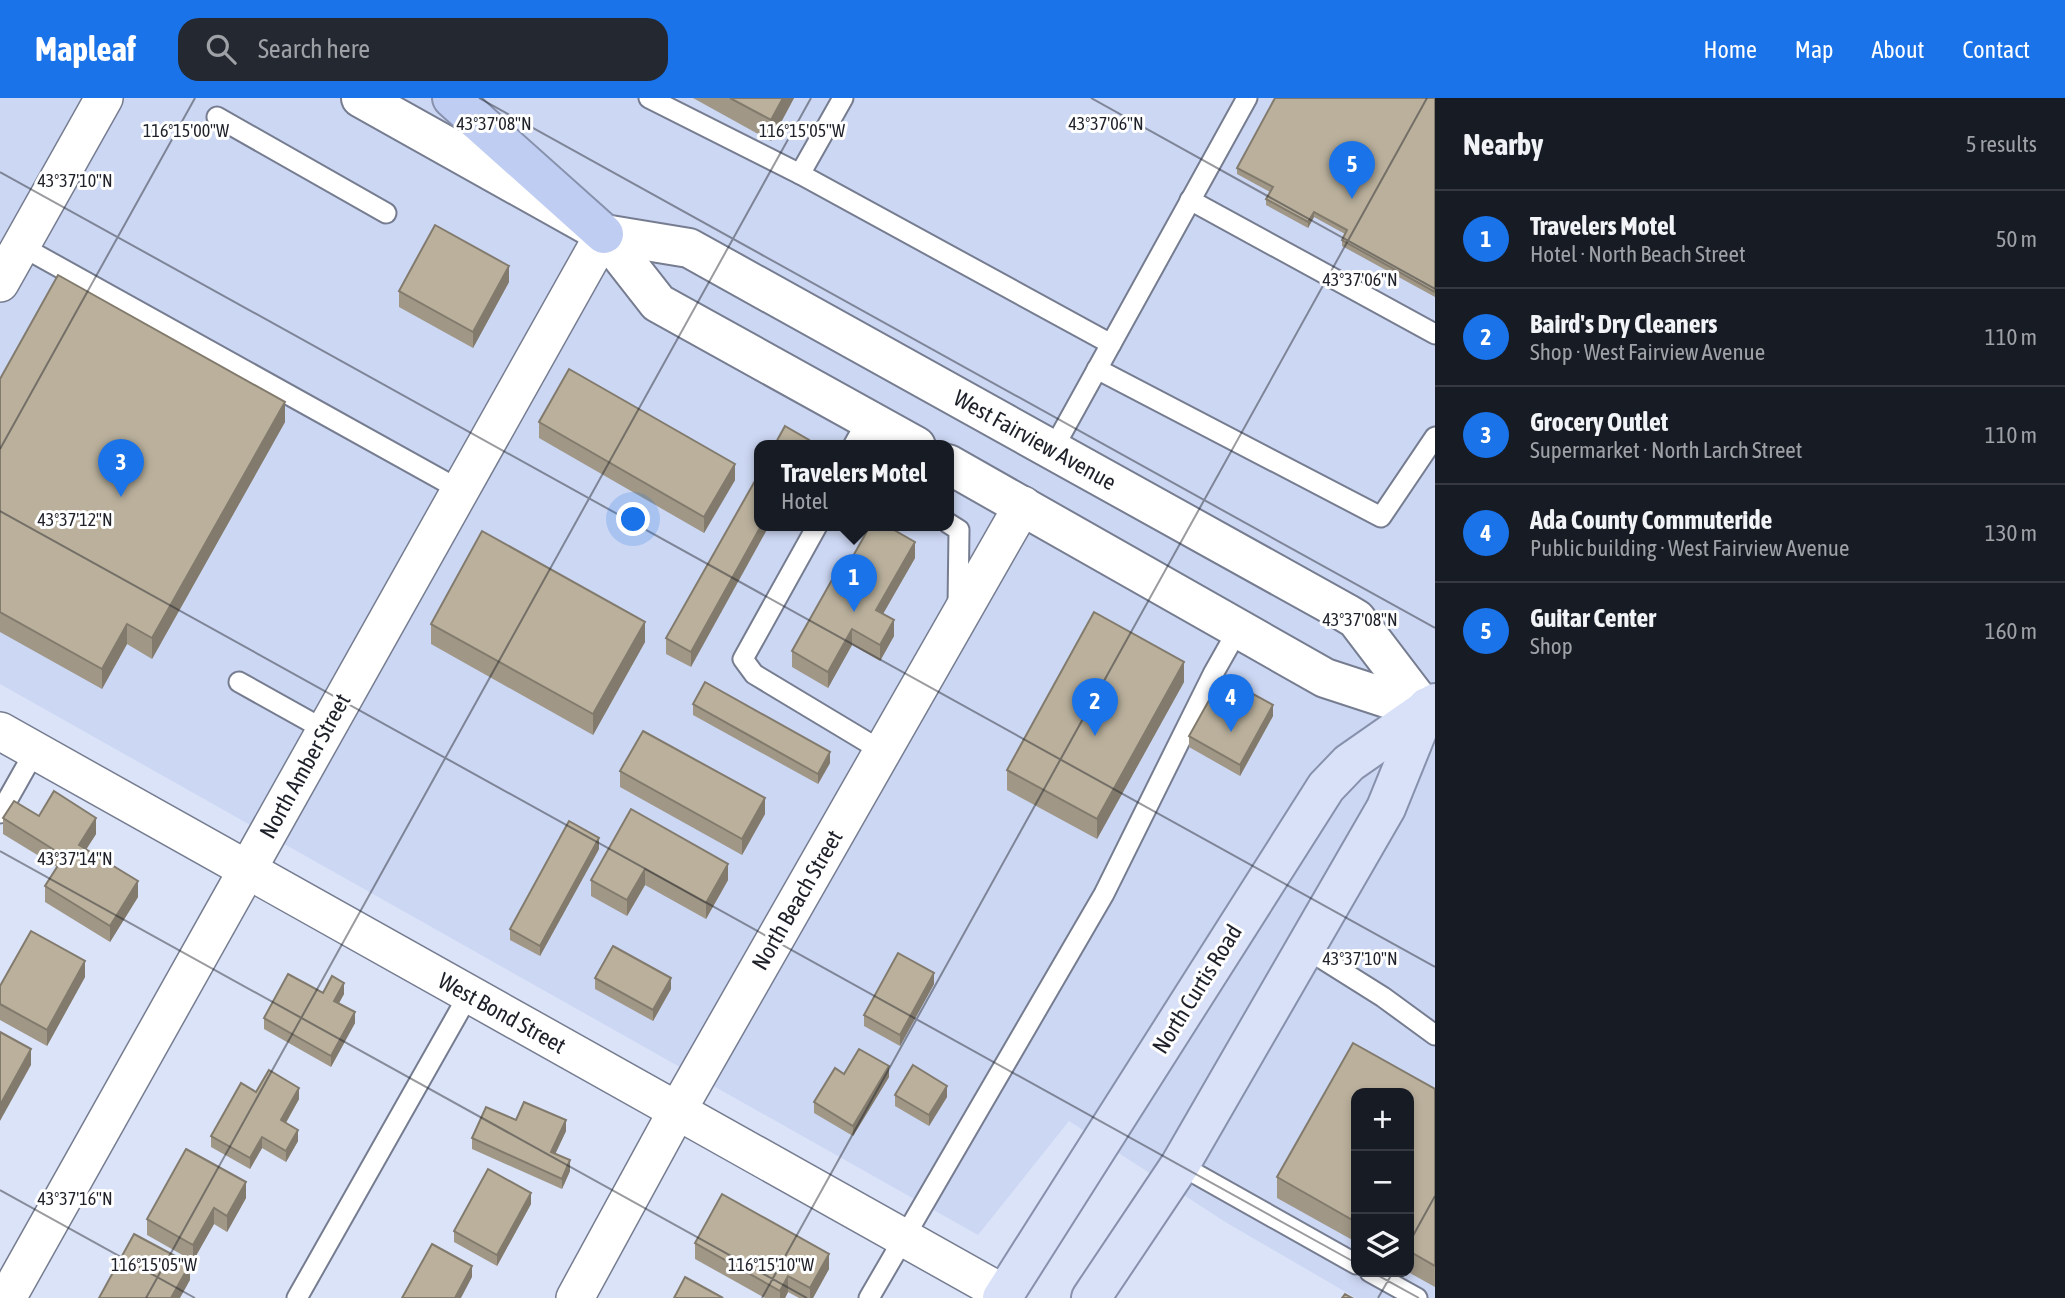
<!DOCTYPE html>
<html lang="en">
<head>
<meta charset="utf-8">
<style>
  :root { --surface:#171b24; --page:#242831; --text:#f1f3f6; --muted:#9ea1a6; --line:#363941; --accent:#1a73e8 }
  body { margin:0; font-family:"Asap Condensed",sans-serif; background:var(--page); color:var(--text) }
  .controls { position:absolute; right:21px; bottom:21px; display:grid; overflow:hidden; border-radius:14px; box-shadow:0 4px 10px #0003 }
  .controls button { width:63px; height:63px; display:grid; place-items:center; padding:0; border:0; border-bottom:2px solid var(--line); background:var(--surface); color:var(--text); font:35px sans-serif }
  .you { position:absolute; left:634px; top:422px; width:24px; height:24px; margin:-18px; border:5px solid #fff; border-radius:50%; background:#1a73e8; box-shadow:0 0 0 10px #1a73e833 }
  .badge { display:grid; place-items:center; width:46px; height:46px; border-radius:50%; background:var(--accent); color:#fff; font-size:23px; font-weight:700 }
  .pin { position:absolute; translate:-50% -58px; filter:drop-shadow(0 2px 4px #0008) }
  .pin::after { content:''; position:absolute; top:37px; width:24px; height:21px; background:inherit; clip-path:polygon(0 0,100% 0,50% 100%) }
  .popup { position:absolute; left:754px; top:342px; width:200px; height:91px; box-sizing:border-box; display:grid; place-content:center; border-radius:14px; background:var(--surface); filter:drop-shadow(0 2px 5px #0005); font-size:23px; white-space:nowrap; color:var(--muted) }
  .popup b { font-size:26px; color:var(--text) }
  .popup::after { content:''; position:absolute; left:50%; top:100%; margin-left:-14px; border:14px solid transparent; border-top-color:var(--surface) }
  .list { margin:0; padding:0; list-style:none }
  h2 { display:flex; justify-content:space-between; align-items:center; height:91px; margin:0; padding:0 28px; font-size:30px }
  h2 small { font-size:23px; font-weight:400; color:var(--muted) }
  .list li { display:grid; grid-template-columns:46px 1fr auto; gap:21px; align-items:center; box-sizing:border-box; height:98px; padding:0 28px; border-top:2px solid var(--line) }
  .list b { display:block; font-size:26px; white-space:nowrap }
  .list p { margin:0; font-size:23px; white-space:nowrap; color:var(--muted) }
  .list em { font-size:23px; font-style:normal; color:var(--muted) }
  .icon { flex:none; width:38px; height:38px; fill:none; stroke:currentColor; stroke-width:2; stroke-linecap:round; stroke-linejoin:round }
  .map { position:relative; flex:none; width:1435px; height:1200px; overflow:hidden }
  header { display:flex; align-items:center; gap:42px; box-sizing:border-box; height:98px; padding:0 35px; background:var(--accent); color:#fff }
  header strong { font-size:33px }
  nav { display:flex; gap:38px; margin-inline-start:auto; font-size:24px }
  .search { width:490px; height:63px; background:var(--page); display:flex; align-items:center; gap:18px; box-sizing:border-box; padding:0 24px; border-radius:21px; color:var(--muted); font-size:26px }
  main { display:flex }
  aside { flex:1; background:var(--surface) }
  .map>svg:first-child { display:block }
  .built { fill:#ccd7f3; fill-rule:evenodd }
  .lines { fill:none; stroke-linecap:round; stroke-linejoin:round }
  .lane-casing { stroke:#767d90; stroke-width:23 }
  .street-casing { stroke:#767d90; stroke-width:40 }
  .secondary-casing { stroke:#767d90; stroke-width:42 }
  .primary-casing { stroke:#8791ac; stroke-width:42 }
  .highway-casing { stroke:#8791ac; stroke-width:42 }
  .lane { stroke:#fff; stroke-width:19 }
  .street { stroke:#fff; stroke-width:37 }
  .secondary { stroke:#fff; stroke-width:38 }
  .primary { stroke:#d9e1f8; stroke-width:38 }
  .highway { stroke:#bfcdf3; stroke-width:38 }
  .wall { fill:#a09786 }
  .shaded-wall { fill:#827b6d }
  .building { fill:#bab09c; stroke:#827b6d; stroke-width:2 }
  .ticks { fill:none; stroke:#1e2129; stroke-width:2; stroke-opacity:0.45 }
  .labels { text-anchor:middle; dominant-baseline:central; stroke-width:6; stroke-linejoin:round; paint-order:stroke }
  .street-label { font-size:23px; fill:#1e2129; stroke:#fff }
  .ticks-label { font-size:18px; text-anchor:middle; fill:#1e2129; stroke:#fff; stroke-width:6; stroke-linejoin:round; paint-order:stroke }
</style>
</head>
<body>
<header>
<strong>Mapleaf</strong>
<div class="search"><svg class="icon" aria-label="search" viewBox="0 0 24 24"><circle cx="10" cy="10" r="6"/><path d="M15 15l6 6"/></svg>Search here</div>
<nav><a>Home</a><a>Map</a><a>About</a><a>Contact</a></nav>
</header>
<main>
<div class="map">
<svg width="1435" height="1200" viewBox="0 0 1435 1200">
  <rect width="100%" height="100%" fill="#dbe3f8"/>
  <path class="built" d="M0 0H1435V1200H1356L1227 1125 1069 1023 978 1137 0 586ZM760 348H948V428H760ZM1356 995H1409V1174H1356Z"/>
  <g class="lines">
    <defs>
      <g id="lane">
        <path d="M649 0 800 76 1111 246"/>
        <path d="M217 19 386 115"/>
        <path d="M800 76 843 0"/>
        <path d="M1190 102 1435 236"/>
        <path d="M21 148 460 392"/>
        <path d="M1097 271 1381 419 1435 339"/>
        <path d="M853 348 868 321"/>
        <path d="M1053 351 1247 0"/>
        <path d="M948 425 959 432 958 509"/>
        <path d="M817 428 743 561 754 576 882 653"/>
        <path d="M239 584 325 632"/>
        <path d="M0 715 35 653"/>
        <path d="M1305 850 1383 899 1435 937"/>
        <path d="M1180 1067 1356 1166"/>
        <path d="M1370 1174 1417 1200"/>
        <path d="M297 1200 469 896"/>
        <path d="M869 1200 1104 796 1213 576 1239 530"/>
      </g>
      <g id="street">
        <path d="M0 185 104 0"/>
        <path d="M0 633 1004 1196"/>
        <path d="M7 1200 604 136"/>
        <path d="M575 1200 677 1013 1023 407"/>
      </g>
      <g id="secondary">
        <path d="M361 0 604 136 689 150 1346 515 1356 521 1426 613"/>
        <path d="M604 136 658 205 916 348"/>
        <path d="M948 366 1325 580 1426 613"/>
      </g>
      <g id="primary">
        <path d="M1002 1200 1326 689 1349 665 1435 605"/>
        <path d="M1091 1200 1180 1067 1386 710 1427 609"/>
      </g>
      <path id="highway" d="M452 0 604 136"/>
    </defs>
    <use href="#lane" class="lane-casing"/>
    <use href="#street" class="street-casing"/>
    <use href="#secondary" class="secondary-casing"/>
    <use href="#primary" class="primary-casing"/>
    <use href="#highway" class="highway-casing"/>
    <use href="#lane" class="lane"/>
    <use href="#street" class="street"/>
    <use href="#secondary" class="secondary"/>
    <use href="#primary" class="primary"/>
    <use href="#highway" class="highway"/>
  </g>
  <g class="wall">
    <path d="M693 0H794L771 43Z"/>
    <path d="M1435 0V199L1342 148V142L1345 136 1314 119 1308 130 1266 107V101L1270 94 1237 76V70Z"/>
    <path d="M509 184 473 250 399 209V193Z"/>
    <path d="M0 281 285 324 152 561 127 546 102 591 0 534Z"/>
    <path d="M539 324 735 382 704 435 539 340Z"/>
    <path d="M760 374 691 569 666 556V540Z"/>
    <path d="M915 460 883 516 894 538 880 563 852 547 828 590 792 569V553L839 483Z"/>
    <path d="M431 526 645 544 593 637 431 546Z"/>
    <path d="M1184 584 1097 741 1007 692V672Z"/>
    <path d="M693 606 830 665 818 686 693 617Z"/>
    <path d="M1273 618 1240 678 1189 649V638Z"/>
    <path d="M620 673 765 716 742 757 620 689Z"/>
    <path d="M631 711 728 782 706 821 645 787 627 818 591 798V782Z"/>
    <path d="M39 718 96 736 86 751 138 799 110 844 45 804V788L57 769 3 736V720Z"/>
    <path d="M599 751 540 858 510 842V831Z"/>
    <path d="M85 879 47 948 0 922V888Z"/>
    <path d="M595 880 671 891 653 923 595 891Z"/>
    <path d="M934 886 900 948 864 928V917Z"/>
    <path d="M323 895 344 896 339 905 355 925 331 969 264 931V920Z"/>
    <path d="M1353 945 1435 991V1189L1408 1174 1409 995H1356V1144L1277 1100V1079Z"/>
    <path d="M844 976 889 979 853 1038 814 1015V1004Z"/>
    <path d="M256 994 299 1001 286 1025 298 1043 286 1064 262 1050 250 1071 211 1049V1038Z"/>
    <path d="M895 997 947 999 929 1028 895 1008Z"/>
    <path d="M516 1022 566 1033 555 1056 570 1073 562 1091 472 1051V1040Z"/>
    <path d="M246 1100 227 1134 214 1126 193 1163 147 1137V1121Z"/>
    <path d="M531 1106 497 1168 454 1144V1133Z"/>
    <path d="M695 1145 829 1171 813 1200H799L788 1194 785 1200H765L695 1161Z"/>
  </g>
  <g class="shaded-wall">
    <path d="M783 0H794L771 43V22Z"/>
    <path d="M1314 114V119L1308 130V124Z"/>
    <path d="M509 168V184L473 250V234Z"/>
    <path d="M285 304V324L152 561V540Z"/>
    <path d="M735 366V382L704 435V419Z"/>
    <path d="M761 428H769L691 569V554Z"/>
    <path d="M915 444V460L876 528V512Z"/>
    <path d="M894 522V538L880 563V547Z"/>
    <path d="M645 524V544L593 637V616Z"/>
    <path d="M127 526V546L102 591V571Z"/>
    <path d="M852 531V547L828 590V574Z"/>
    <path d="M1184 564V584L1097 741V721Z"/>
    <path d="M1273 607V618L1240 678V667Z"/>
    <path d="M830 654V665L818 686V676Z"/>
    <path d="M765 700V716L742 757V741Z"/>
    <path d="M96 720V736L79 763V747Z"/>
    <path d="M599 740V751L540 858V848Z"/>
    <path d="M728 766V782L706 821V805Z"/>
    <path d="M645 771V787L627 818V802Z"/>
    <path d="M138 783V799L110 844V828Z"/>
    <path d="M85 863V879L47 948V932Z"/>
    <path d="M934 875V886L900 948V937Z"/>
    <path d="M671 880V891L653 923V912Z"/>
    <path d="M344 885V896L334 914V903Z"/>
    <path d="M355 914V925L331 969V958Z"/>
    <path d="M31 951V967L0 1023V1007Z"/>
    <path d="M889 968V979L853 1038V1028Z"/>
    <path d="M947 988V999L929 1028V1017Z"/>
    <path d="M299 990V1001L281 1033V1022Z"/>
    <path d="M566 1022V1033L551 1065V1054Z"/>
    <path d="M298 1032V1043L286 1064V1053Z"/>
    <path d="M262 1039V1050L250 1071V1060Z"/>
    <path d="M570 1062V1073L562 1091V1081Z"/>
    <path d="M246 1084V1100L227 1134V1118Z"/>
    <path d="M531 1095V1106L497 1168V1157Z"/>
    <path d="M214 1110V1126L193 1163V1147Z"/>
    <path d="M829 1156V1171L813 1200H810V1190Z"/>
    <path d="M190 1166V1182L180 1200H171Z"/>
    <path d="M472 1168V1179L461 1200H455Z"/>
    <path d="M788 1178V1194L785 1200H780V1193Z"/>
  </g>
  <g class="building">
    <path d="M730 0H783L771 22Z"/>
    <path d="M1275 0H1435V194L1342 142 1347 132 1314 114 1308 124 1266 101 1273 89 1237 70Z"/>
    <path d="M435 127 509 168 473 234 399 193Z"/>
    <path d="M58 177 285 304 152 540 127 526 102 571 0 514V281Z"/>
    <path d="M569 271 735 366 704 419 539 324Z"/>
    <path d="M785 328 809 342 806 348H774Z"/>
    <path d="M760 374V428H761L691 554 666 540Z"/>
    <path d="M870 428H887L915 444 876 512 894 522 880 547 852 531 828 574 792 553 833 480 839 483Z"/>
    <path d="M482 433 645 524 593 616 431 526Z"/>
    <path d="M1094 514 1184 564 1097 721 1007 672Z"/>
    <path d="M1222 579 1273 607 1240 667 1189 638Z"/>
    <path d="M705 584 830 654 818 676 693 606Z"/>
    <path d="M643 633 765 700 742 741 620 673Z"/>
    <path d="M54 693 96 720 79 747 138 783 110 828 45 788 64 758 3 720 14 703 39 718Z"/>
    <path d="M631 711 728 766 706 805 645 771 627 802 591 782Z"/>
    <path d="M569 723 599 740 540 848 510 831Z"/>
    <path d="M31 833 85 863 47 932 0 906V888Z"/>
    <path d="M613 848 671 880 653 912 595 880Z"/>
    <path d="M898 855 934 875 900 937 864 917Z"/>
    <path d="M288 876 323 895 332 878 344 885 334 903 355 914 331 958 264 920Z"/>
    <path d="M0 934 31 951 0 1007Z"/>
    <path d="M1353 945 1435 991V1168L1409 1153V995H1356V1124L1277 1079Z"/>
    <path d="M859 951 889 968 853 1028 814 1004 835 970 844 976Z"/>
    <path d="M913 967 947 988 929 1017 895 997Z"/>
    <path d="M269 972 299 990 281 1022 298 1032 286 1053 262 1039 250 1060 211 1038 241 985 256 994Z"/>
    <path d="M524 1004 566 1022 551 1054 570 1062 562 1081 472 1040 486 1009 516 1022Z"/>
    <path d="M186 1051 246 1084 227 1118 214 1110 193 1147 147 1121Z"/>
    <path d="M488 1071 531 1095 497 1157 454 1133Z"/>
    <path d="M722 1096 829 1156 810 1190 788 1178 780 1193 695 1145Z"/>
    <path d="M134 1136 190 1166 171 1200H99Z"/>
    <path d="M432 1146 472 1168 455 1200H402Z"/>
    <path d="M685 1179 723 1200H674Z"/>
    <path d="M1345 1196 1352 1200H1342Z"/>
  </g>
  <path class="ticks" d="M479 0 1435 530M1091 0 1435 191M0 74 1435 869M0 351 195 0M0 413 1356 1165M0 753 807 1200M0 1092 195 1200M1409 1145 1435 1098M1372 1174 1419 1200M146 1200 811 0M762 1200 1427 0M1378 1200 1393 1174"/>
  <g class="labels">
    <g class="street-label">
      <text transform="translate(1035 342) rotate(29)">West Fairview Avenue</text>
      <text transform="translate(305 668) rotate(-61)">North Amber Street</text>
      <text transform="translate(797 802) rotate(-60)">North Beach Street</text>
      <text transform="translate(1197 891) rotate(-58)">North Curtis Road</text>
      <text transform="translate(502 915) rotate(29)">West Bond Street</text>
    </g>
  </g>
  <g class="ticks-label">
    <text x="494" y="32">43°37'08"N</text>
    <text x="1106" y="32">43°37'06"N</text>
    <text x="186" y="39">116°15'00"W</text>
    <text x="802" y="39">116°15'05"W</text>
    <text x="75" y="89">43°37'10"N</text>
    <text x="1360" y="188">43°37'06"N</text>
    <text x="75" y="428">43°37'12"N</text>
    <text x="1360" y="528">43°37'08"N</text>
    <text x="75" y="767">43°37'14"N</text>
    <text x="1360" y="867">43°37'10"N</text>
    <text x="75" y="1107">43°37'16"N</text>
    <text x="154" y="1173">116°15'05"W</text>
    <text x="771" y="1173">116°15'10"W</text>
  </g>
</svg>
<div class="controls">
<button>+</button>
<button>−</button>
<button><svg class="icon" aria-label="layers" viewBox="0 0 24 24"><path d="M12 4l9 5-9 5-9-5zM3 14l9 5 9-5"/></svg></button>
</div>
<div class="you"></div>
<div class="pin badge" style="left:854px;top:514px">1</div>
<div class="popup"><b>Travelers Motel</b>Hotel</div>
<div class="pin badge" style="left:1095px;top:638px">2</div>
<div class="pin badge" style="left:121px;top:399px">3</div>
<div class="pin badge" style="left:1231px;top:634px">4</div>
<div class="pin badge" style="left:1352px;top:101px">5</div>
</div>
<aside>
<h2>Nearby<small>5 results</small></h2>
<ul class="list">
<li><span class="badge">1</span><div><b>Travelers Motel</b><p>Hotel · North Beach Street</p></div><em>50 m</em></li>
<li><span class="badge">2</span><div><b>Baird's Dry Cleaners</b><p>Shop · West Fairview Avenue</p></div><em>110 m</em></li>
<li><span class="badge">3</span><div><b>Grocery Outlet</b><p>Supermarket · North Larch Street</p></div><em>110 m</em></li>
<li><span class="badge">4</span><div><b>Ada County Commuteride</b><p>Public building · West Fairview Avenue</p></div><em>130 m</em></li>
<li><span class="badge">5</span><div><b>Guitar Center</b><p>Shop</p></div><em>160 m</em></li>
</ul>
</aside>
</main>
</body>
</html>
